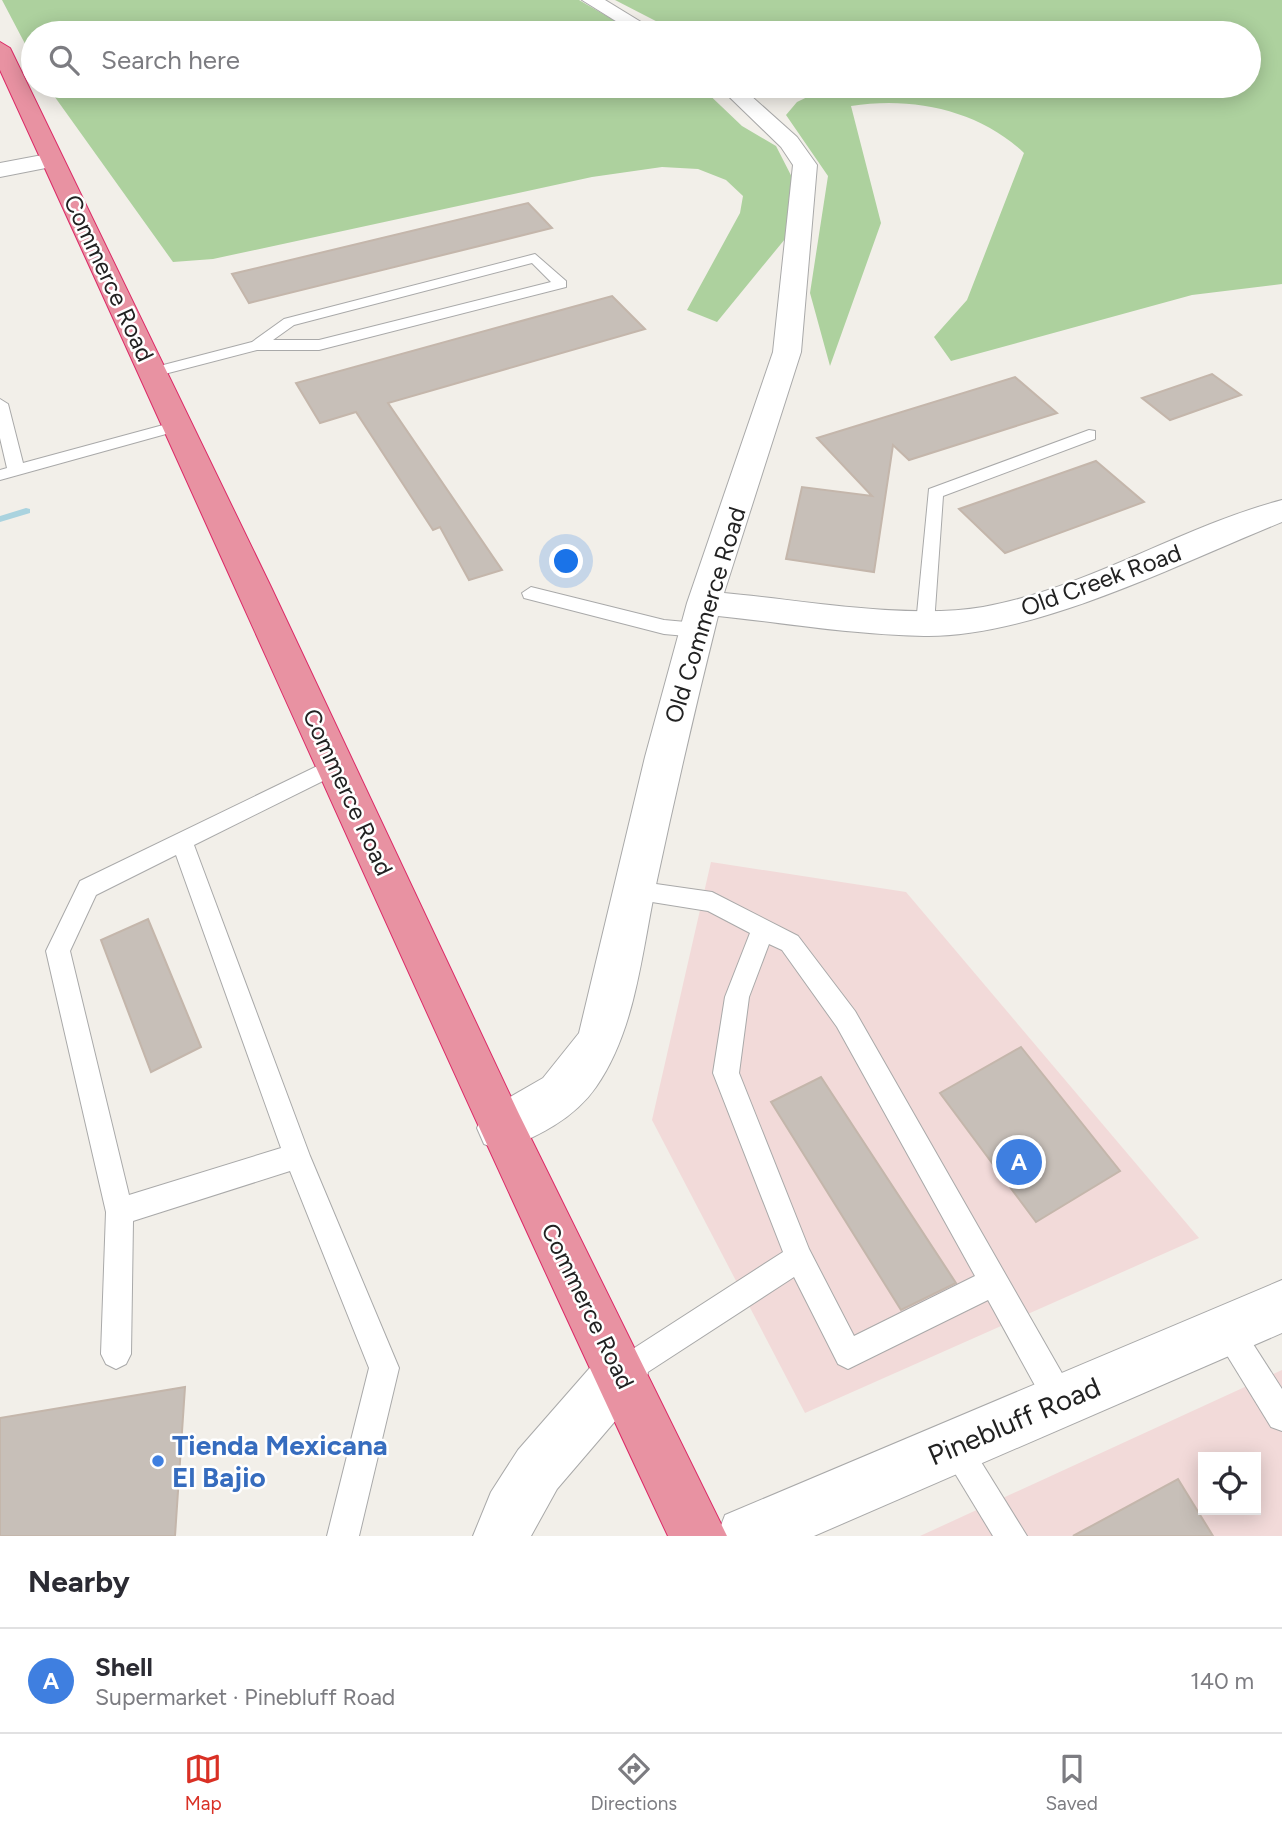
<!DOCTYPE html>
<html lang="en">
<head>
<meta charset="utf-8">
<style>
  :root { --surface:#fff; --page:#f7f7f7; --text:#2b2b33; --muted:#7c7c81; --line:#e1e1e2; --accent:#d93025 }
  body { margin:0; font-family:Figtree,sans-serif; background:var(--page); color:var(--text) }
  .controls { position:absolute; right:21px; bottom:21px; display:grid; overflow:hidden; border-radius:0px; box-shadow:0 4px 18px #0003 }
  .controls button { width:63px; height:63px; display:grid; place-items:center; padding:0; border:0; border-bottom:2px solid var(--line); background:var(--surface); color:var(--text); font:35px sans-serif }
  .you { position:absolute; left:567px; top:562px; width:24px; height:24px; margin:-18px; border:5px solid #fff; border-radius:50%; background:#1a73e8; box-shadow:0 0 0 10px #1a73e833 }
  .badge { display:grid; place-items:center; width:46px; height:46px; border-radius:50%; background:var(--accent); color:#fff; font-size:23px; font-weight:700 }
  .pin { position:absolute; translate:-50% -50%; border:4px solid #fff; box-shadow:0 2px 7px #0006 }
  .list { margin:0; padding:0; list-style:none }
  h2 { display:flex; justify-content:space-between; align-items:center; height:91px; margin:0; padding:0 28px; font-size:30px }
  h2 small { font-size:23px; font-weight:400; color:var(--muted) }
  .list li { display:grid; grid-template-columns:46px 1fr auto; gap:21px; align-items:center; box-sizing:border-box; height:105px; padding:0 28px; border-top:2px solid var(--line) }
  .list b { display:block; font-size:26px; white-space:nowrap }
  .list p { margin:0; font-size:23px; white-space:nowrap; color:var(--muted) }
  .list em { font-size:23px; font-style:normal; color:var(--muted) }
  .icon { flex:none; width:38px; height:38px; fill:none; stroke:currentColor; stroke-width:2; stroke-linecap:round; stroke-linejoin:round }
  .map { position:relative; flex:none; width:1282px; height:1536px; overflow:hidden }
  .search { position:absolute; background:var(--surface); box-shadow:0 4px 18px #0003; left:21px; right:21px; top:21px; height:77px; display:flex; align-items:center; gap:18px; box-sizing:border-box; padding:0 24px; border-radius:38px; color:var(--muted); font-size:26px }
  .sheet { height:196px; background:var(--surface) }
  nav { display:flex; justify-content:space-around; align-items:center; box-sizing:border-box; height:98px; border-top:2px solid var(--line); background:var(--surface); font-size:19px; color:var(--muted) }
  nav a { display:grid; justify-items:center; gap:4px }
  nav .on { color:var(--accent) }
  .map>svg:first-child { display:block }
  .commercial { fill:#f2dad9; fill-rule:evenodd }
  .forest { fill:#add19e }
  .lines { fill:none; stroke-linecap:round; stroke-linejoin:round }
  .stream { fill:#aad3df; fill-rule:evenodd }
  .building { fill:#c7bfb8; stroke:#c4b6ab; stroke-width:2 }
  .lane-casing { stroke:#a9a9a9; stroke-width:2 }
  .street-casing { stroke:#a9a9a9; stroke-width:2 }
  .highway-casing { stroke:#dc2a67; stroke-width:2 }
  .lane { fill:#fff; fill-rule:evenodd }
  .street { fill:#fff; fill-rule:evenodd }
  .highway { fill:#e892a2; fill-rule:evenodd }
  .shop-dot { fill:#3f7fe0; stroke:#fff; stroke-width:2.5 }
  .labels { text-anchor:middle; dominant-baseline:central; stroke-width:5; stroke-linejoin:round; paint-order:stroke }
  .street-label { font-size:24px; fill:#222; stroke:#fff }
  .near-street-label { font-size:28px; fill:#222; stroke:#fff }
  .near-shop-label { font-size:28px; font-weight:bold; fill:#366cbe; stroke:#fff; text-anchor:start }
</style>
</head>
<body>
<div class="map">
<svg width="1282" height="1536" viewBox="0 0 1282 1536">
  <rect width="100%" height="100%" fill="#f2efe9"/>
  <g class="commercial">
    <path d="M711 862 906 892 1199 1238 805 1413 652 1120Z"/>
    <path d="M1282 1370V1536H920ZM1203 1457H1256V1510H1203Z"/>
  </g>
  <g class="forest">
    <path d="M2 0H579L636 33H33V59Z"/>
    <path d="M615 0H1282V284L1192 295 951 361 934 337 967 300 1024 153C979 110 912 96 851 106L881 223 830 366 810 293 828 176 786 115 797 102 830 86H1249V33H835L801 29 781 33H679Z"/>
    <path d="M47 86H700L742 126 776 146 800 193 794 228 717 322 687 310 740 213 743 196 726 180 698 169 662 167 592 177 213 259 173 262Z"/>
  </g>
  <g class="lines">
    <path class="stream" d="M26 508 30 509V513L0 522V516Z"/>
  </g>
  <g class="building">
    <path d="M528 203 552 228 249 303 232 274Z"/>
    <path d="M612 296 645 329 388 403 502 570 469 580 440 527 433 530 356 412 320 423 296 383Z"/>
    <path d="M1212 374 1241 395 1170 420 1142 398Z"/>
    <path d="M1015 377 1057 413 909 460 893 445 874 572 786 559 802 487 872 496 817 438Z"/>
    <path d="M1096 461 1144 502 1005 553 959 509Z"/>
    <path d="M148 919 201 1047 151 1072 101 940Z"/>
    <path d="M1021 1047 1120 1171 1036 1222 940 1093Z"/>
    <path d="M821 1077 956 1283 901 1310 771 1102Z"/>
    <path d="M185 1387 175 1536H0V1418Z"/>
    <path d="M1178 1479 1213 1536H1073Z"/>
  </g>
  <g class="lines">
    <defs>
      <g id="lane">
        <path d="M535 254 566 281V287L319 350H257L153 377 145 372 148 369 252 342 284 319ZM532 263 551 282 319 340H273L294 325Z"/>
        <path d="M0 399 8 404 23 463 178 421 186 426 184 429 0 480V470L7 468 0 438Z"/>
        <path d="M1089 430 1095 431V439L943 496 934 624 932 629H918L916 624 929 489Z"/>
        <path d="M531 587 664 620 697 623 707 630 697 637 664 634 524 598 522 593Z"/>
        <path d="M336 757 343 759 346 765 343 771 194 845 310 1156 399 1368 359 1536H327L369 1368 290 1171 133 1221 131 1354 126 1364 116 1369 106 1364 101 1354 106 1212 46 951 80 881ZM176 855 281 1148 129 1195 70 951 96 895Z"/>
        <path d="M635 881 712 892 798 936 855 1011 1071 1389 1075 1400 1071 1411 1060 1415 1049 1411 988 1300 848 1369 838 1364 794 1277 631 1383 621 1388 611 1383 606 1373 611 1363 783 1252 713 1073 725 997 750 933 708 911 627 898 624 891 627 884ZM769 944 782 950 837 1027 975 1276 854 1336 809 1249 739 1073 749 997Z"/>
        <path d="M1227 1315 1237 1319 1282 1389V1431L1271 1427 1217 1339 1213 1329 1217 1319Z"/>
        <path d="M954 1432 965 1436 1027 1536H993L939 1447 943 1436Z"/>
      </g>
      <g id="street">
        <path d="M582 0H605L659 33H635Z"/>
        <path d="M718 86H740L797 137 817 165 801 352 724 593C802 600 908 620 983 607 1088 588 1180 527 1282 500V522C1180 563 1034 638 924 636 857 635 785 623 718 616 696 704 676 791 657 880 642 948 637 1028 596 1087 574 1119 537 1137 501 1151L484 1144 477 1128 484 1112 543 1078 579 1033 645 757 687 603 773 352 793 165 781 147Z"/>
        <path d="M53 153 64 160 61 165 0 177V163Z"/>
        <path d="M1282 1280V1333L814 1536H717L725 1515Z"/>
        <path d="M621 1346 640 1354 648 1373 640 1392 557 1489 531 1536H473L491 1492 518 1450 602 1354Z"/>
      </g>
      <path id="highway" d="M0 42 10 48 271 587 518 1112 727 1536H668C440 1050 224 558 0 70Z"/>
    </defs>
    <use href="#lane" class="lane-casing"/>
    <use href="#street" class="street-casing"/>
    <use href="#highway" class="highway-casing"/>
    <use href="#lane" class="lane"/>
    <use href="#street" class="street"/>
    <use href="#highway" class="highway"/>
  </g>
  <circle class="shop-dot" cx="158" cy="1461" r="7"/>
  <g class="labels">
    <g class="street-label">
      <text transform="translate(109 278) rotate(65)">Commerce Road</text>
      <text transform="translate(1101 580) rotate(-20)">Old Creek Road</text>
      <text transform="translate(705 615) rotate(-73)">Old Commerce Road</text>
      <text transform="translate(348 792) rotate(65)">Commerce Road</text>
      <text transform="translate(588 1306) rotate(64)">Commerce Road</text>
    </g>
    <g class="near-street-label">
      <text transform="translate(1014 1421) rotate(-23)">Pinebluff Road</text>
    </g>
    <g class="near-shop-label">
      <text x="172" y="1445">Tienda Mexicana<tspan x="172" dy="32">El Bajio</tspan></text>
    </g>
  </g>
</svg>
<div class="controls">
<button><svg class="icon" aria-label="locate" viewBox="0 0 24 24"><circle cx="12" cy="12" r="6"/><path d="M12 2v4M12 18v4M2 12h4M18 12h4"/></svg></button>
</div>
<div class="you"></div>
<div class="pin badge" style="left:1019px;top:1162px;background:#3f7fe0">A</div>
<div class="search"><svg class="icon" aria-label="search" viewBox="0 0 24 24"><circle cx="10" cy="10" r="6"/><path d="M15 15l6 6"/></svg>Search here</div>
</div>
<section class="sheet">
<h2>Nearby<small></small></h2>
<ul class="list">
<li><span class="badge" style="background:#3f7fe0">A</span><div><b>Shell</b><p>Supermarket · Pinebluff Road</p></div><em>140 m</em></li>
</ul>
</section>
<nav>
<a class="on"><svg class="icon" aria-label="map" viewBox="0 0 24 24"><path d="M3 6l6-2 6 2 6-2v14l-6 2-6-2-6 2zM9 4v14M15 6v14"/></svg>Map</a>
<a><svg class="icon" aria-label="directions" viewBox="0 0 24 24"><path d="M12 3l9 9-9 9-9-9zM9 14v-3h6M13 9l2 2-2 2"/></svg>Directions</a>
<a><svg class="icon" aria-label="saved" viewBox="0 0 24 24"><path d="M7 4h10v16l-5-4-5 4z"/></svg>Saved</a>
</nav>
</body>
</html>
